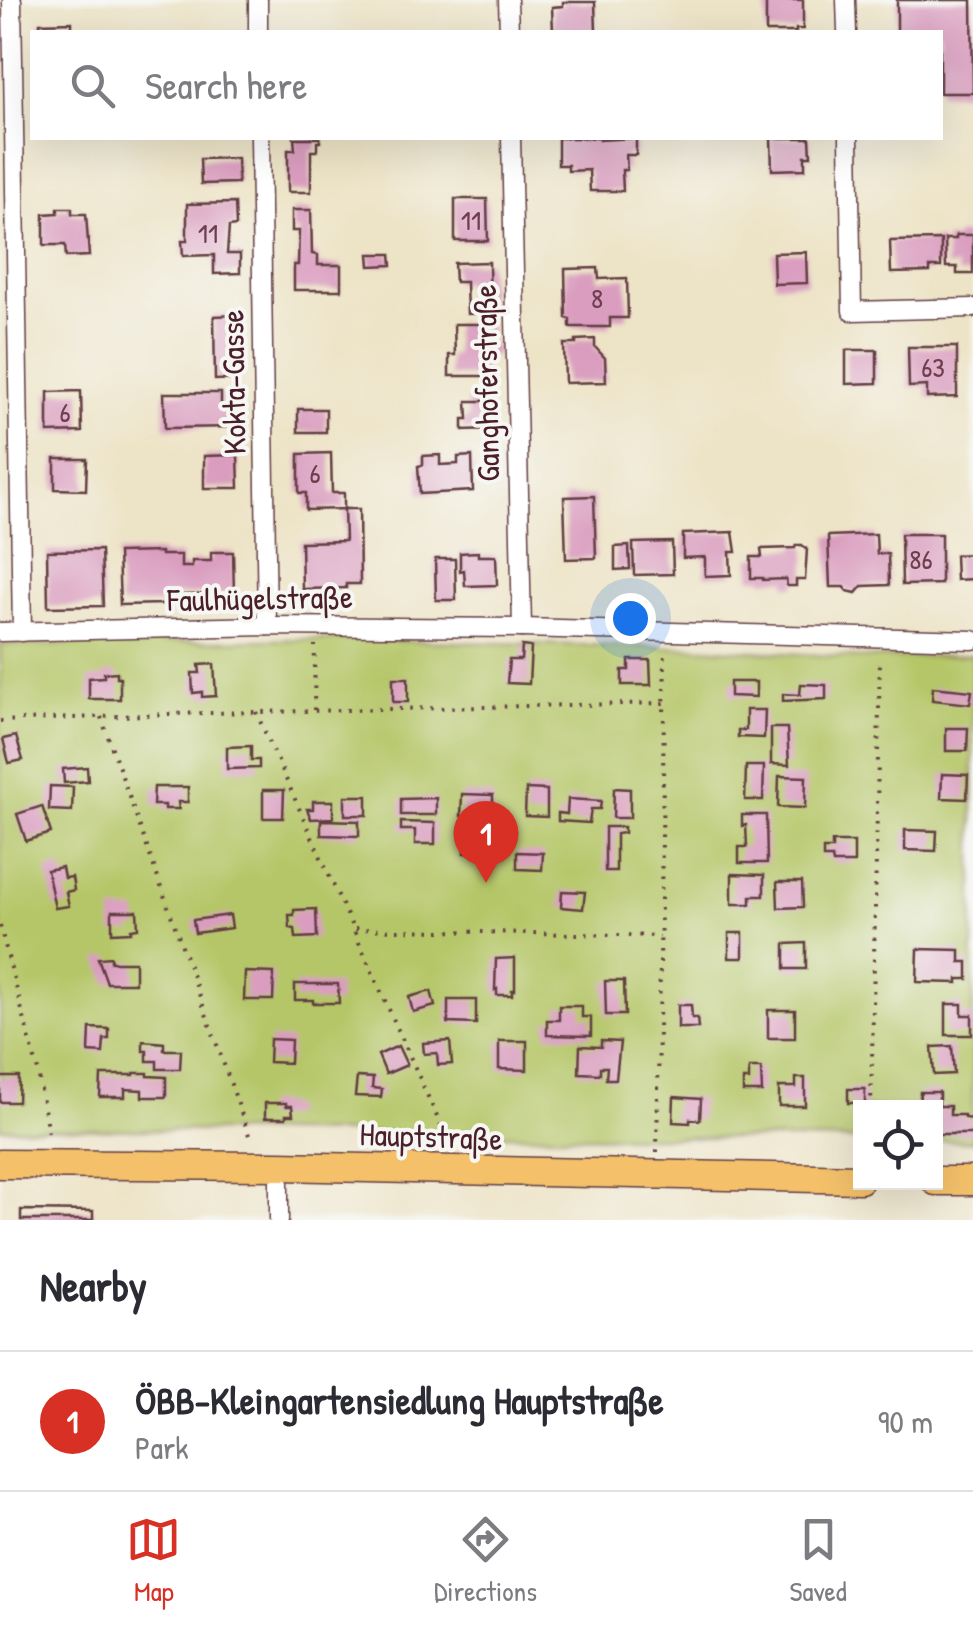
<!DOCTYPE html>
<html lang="en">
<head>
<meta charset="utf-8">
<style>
  :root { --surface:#fff; --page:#f7f7f7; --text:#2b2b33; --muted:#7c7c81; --line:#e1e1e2; --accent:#d93025 }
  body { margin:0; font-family:"Patrick Hand",sans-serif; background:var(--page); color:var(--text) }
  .controls { position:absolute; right:30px; bottom:30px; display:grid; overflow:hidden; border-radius:0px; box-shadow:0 10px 40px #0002 }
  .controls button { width:90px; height:90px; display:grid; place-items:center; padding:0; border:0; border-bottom:2px solid var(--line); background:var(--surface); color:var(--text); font:50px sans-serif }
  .you { position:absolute; left:630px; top:618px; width:35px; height:35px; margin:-25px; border:8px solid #fff; border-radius:50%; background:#1a73e8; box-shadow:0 0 0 15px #1a73e833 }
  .badge { display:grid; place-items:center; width:65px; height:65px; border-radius:50%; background:var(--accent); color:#fff; font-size:32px; font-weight:700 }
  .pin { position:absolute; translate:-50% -82px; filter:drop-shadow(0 2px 5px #0008) }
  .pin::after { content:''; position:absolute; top:52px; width:35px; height:30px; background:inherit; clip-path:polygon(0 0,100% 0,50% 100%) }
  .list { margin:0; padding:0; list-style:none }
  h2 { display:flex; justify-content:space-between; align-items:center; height:130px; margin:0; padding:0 40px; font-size:42px }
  h2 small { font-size:32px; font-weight:400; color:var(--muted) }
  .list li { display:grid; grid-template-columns:65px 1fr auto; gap:30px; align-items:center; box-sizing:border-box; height:140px; padding:0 40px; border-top:2px solid var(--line) }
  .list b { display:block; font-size:38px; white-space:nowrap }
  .list p { margin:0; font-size:32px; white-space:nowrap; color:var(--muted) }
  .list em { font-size:32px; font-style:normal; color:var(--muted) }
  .icon { flex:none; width:55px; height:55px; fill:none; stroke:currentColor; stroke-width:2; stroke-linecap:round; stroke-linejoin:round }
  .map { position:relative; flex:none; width:973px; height:1220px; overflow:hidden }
  .search { position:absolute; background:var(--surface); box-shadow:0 10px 40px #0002; left:30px; right:30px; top:30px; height:110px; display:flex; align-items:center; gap:25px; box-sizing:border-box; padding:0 35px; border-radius:0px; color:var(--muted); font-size:38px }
  .sheet { height:270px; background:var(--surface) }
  nav { display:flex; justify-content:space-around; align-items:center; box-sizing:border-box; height:140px; border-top:2px solid var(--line); background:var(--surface); font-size:28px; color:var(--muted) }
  nav a { display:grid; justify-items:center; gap:5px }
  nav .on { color:var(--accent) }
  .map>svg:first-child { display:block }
  .green { fill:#b5c668; stroke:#80724a; stroke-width:2.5 }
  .building { fill:#da9dbf }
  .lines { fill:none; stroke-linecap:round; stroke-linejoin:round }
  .street-casing { stroke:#623c42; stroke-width:21 }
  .primary-casing { stroke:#623c42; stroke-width:31 }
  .path { stroke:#623c42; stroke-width:4; stroke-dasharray:2.5 8; stroke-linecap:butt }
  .street { stroke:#fff; stroke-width:18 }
  .primary { stroke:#f4c16b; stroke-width:28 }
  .labels { text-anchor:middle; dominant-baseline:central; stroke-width:8; stroke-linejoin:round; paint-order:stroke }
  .number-label { font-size:28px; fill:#6e3e50 }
  .street-label { font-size:32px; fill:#4a1f2b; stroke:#f6f6f2 }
</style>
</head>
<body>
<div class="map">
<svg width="973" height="1220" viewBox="0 0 973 1220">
  <rect width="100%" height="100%" fill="#f6f6f2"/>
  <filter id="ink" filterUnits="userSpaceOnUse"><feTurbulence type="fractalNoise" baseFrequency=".01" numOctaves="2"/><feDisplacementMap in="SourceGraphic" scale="20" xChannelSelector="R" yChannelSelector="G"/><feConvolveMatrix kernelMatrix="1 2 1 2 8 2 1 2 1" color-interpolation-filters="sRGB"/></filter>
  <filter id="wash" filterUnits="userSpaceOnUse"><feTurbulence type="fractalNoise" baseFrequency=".0048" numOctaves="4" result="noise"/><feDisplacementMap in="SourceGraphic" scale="40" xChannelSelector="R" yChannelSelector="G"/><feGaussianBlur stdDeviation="2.25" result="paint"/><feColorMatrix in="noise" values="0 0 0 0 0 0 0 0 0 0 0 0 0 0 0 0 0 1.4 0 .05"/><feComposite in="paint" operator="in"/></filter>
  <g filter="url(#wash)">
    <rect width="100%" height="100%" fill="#ede3c6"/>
    <path class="green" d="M325 639 702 648 865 658 973 655V1141H936V1108H860V1140L0 1128V645Z"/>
    <g id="blocks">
      <g class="building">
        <path d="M766 0H803V29H796V32H766Z"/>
        <path d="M897 0H972L973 93H940V32H897Z"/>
        <path d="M563 2H595L596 32H553L552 7 563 6Z"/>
        <path d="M72 22V32H40V23Z"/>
        <path d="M294 138H320V142H317V151H311V192H288V150H295Z"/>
        <path d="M558 138H599V140L636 138V155H626L627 170H622L623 191H590L589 170 568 171V165H558Z"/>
        <path d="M771 138H810L811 156H805V169L772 170Z"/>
        <path d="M237 158 238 183 201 184 200 159Z"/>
        <path d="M455 199H487L488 241H455Z"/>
        <path d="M235 203 236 226 229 227 227 254H240V273L214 274V255L183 256 182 241H187V204Z"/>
        <path d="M58 208H72V214H86L89 256 66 257 65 245H44V214L58 213Z"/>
        <path d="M292 210H311L312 254 318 255V265H341V290H294V265H298L299 231H292Z"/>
        <path d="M956 235H973V274H957V267H946L945 239H956Z"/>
        <path d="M941 240V267H930V272L891 273 890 241Z"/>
        <path d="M806 252 807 283 774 284 773 253Z"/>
        <path d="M369 254H391L392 265 370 266Z"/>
        <path d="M489 262 490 313 467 314 466 282H455L454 263Z"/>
        <path d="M598 268 599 279 627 278 628 318H610V327H570V319L566 318 565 269Z"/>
        <path d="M238 315 239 379 215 380 214 316Z"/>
        <path d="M454 324H490V345H497V356H484V376H449V355H455Z"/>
        <path d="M595 339V347L605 358 606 382 565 383 564 344H576V340Z"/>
        <path d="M908 347H957V397L927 398V386L909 387Z"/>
        <path d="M846 350H877V383L846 384Z"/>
        <path d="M81 391 82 432 48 433V392Z"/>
        <path d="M164 393H221V410H239V427L165 428Z"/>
        <path d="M467 401H491L492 429 463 430V419H468Z"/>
        <rect x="298" y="409" width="28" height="23"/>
        <path d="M331 453 332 493H344V509H359L360 584H346V588L302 589 301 542 345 541 344 509 306 510V493H299V454Z"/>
        <path d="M238 455 239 488H204V456Z"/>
        <path d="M440 455V465L458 464V457L472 456 473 491 420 494 418 466 423 465V456Z"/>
        <path d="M55 459H87L86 490 55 489Z"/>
        <path d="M594 496 596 558 566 559 564 497Z"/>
        <path d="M733 532 736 552H730L731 575 705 576V557L683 558V534Z"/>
        <path d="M876 534 877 554H888L889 585 862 586 856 593 847 591 844 587H830L828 536Z"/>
        <path d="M901 534H941V584L902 585Z"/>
        <path d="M672 542 673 574 634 575 633 543Z"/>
        <path d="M796 545H802L807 549 805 580H796V586H787L786 579 763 580V578H751V557H762L761 549 795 548Z"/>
        <path d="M629 546 630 569 615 570V547Z"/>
        <path d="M101 550 103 606 48 607 47 551Z"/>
        <path d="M161 552V555H181V567H192V561H211V552H233L234 594H217L218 598H206V594L164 596V604L120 605 118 553Z"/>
        <path d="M478 552V556H496L497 585 465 586 464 570 460 571V553Z"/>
        <path d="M973 554V579L956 580 955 555Z"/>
        <path d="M435 559H455L456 600H436Z"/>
        <path d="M522 646 531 647 529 684 507 683 509 660H521Z"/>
        <path d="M629 660H650L651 685H622V670H629Z"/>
        <path d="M214 664 216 696 202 697V692L193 693 192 673H200L199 665Z"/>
        <path d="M117 672V678H120V699H89V678L104 677V673Z"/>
        <rect x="393" y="678" width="15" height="24"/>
        <path d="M730 682H756V697L730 696Z"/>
        <path d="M801 684 826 685V699L783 701V694L800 695Z"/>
        <path d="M933 687 972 691 970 704 932 700Z"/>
        <path d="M746 710H765L764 738 738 737V730H746Z"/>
        <path d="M771 728H787L789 765 771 764Z"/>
        <path d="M946 728H968L967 751H946Z"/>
        <path d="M16 736 23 760 9 763 3 739Z"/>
        <path d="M251 746V760H259V768L227 769V747Z"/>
        <path d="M746 766H764L763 800H745Z"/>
        <path d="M87 767 88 781 64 783 63 769Z"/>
        <path d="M942 774 968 775 967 799 941 798Z"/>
        <path d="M779 776 806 777 805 808 778 807Z"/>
        <path d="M50 786 73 787 72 811 49 810Z"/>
        <path d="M154 787H188V802H178L179 809H165V805H153Z"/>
        <path d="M614 788 630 789V818H613Z"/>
        <path d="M526 789 547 790V817L525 816Z"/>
        <path d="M263 790H284L283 818H263Z"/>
        <path d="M462 794 493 795V817L461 816Z"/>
        <rect x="345" y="796" width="22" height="19"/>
        <path d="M436 798V815H401V799Z"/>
        <path d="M568 799 601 801 600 809H591L589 823 558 821V813L567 814Z"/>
        <path d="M313 801H333V818L311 819 307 809H313Z"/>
        <path d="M42 806 51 833 26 841 17 814Z"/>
        <path d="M742 815H766L767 863H739V847H747L746 825 742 826Z"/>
        <path d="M321 820 359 821V836L321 835Z"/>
        <path d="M401 822 435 823V844H415V830H401Z"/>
        <path d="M465 826 490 827 489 853H465Z"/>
        <path d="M605 827H624V833L616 834V871H605Z"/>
        <path d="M905 830 937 831 936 851 905 850Z"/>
        <path d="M832 842H854V863H833L832 858H823V849H832Z"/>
        <path d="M517 852 543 853 542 870 517 869Z"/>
        <path d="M62 867 64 878 72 877 74 890 66 892 69 906 55 908 47 870Z"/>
        <path d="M732 874 764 875V896H751V904H732Z"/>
        <path d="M777 882H802L803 907 778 908Z"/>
        <path d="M562 891 585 892 583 909 561 907Z"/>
        <path d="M316 909 317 937 296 938 295 929 290 928 289 915H294V910Z"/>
        <path d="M112 911H137L138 928 131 929V932L112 933Z"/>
        <path d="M230 915 232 928 195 933 193 920Z"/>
        <rect x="729" y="933" width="14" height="25"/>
        <path d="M806 943V969H785V944Z"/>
        <path d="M918 949 960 950V962H968V979H958V983L917 982Z"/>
        <path d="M111 957V962H135V983H107L98 958Z"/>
        <path d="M515 958V990H512V995H497V989L495 990 496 959Z"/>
        <path d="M245 972 274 973 273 1000H244Z"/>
        <path d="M605 981H624L625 1015H606Z"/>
        <path d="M295 984H338L339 1003H313V1000H295Z"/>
        <path d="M431 991 435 1006 413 1012 409 997Z"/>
        <path d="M448 1000H476V1024L448 1023Z"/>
        <path d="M946 1004H962V1015H972V1035H946Z"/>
        <path d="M678 1005H691L692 1018H697L698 1028H678Z"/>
        <path d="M559 1006H582V1017H591V1036L547 1035V1020H559Z"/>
        <rect x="768" y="1010" width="27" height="28"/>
        <path d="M90 1028 109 1029V1039H104L103 1053 89 1052Z"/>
        <path d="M270 1039 291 1040 290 1063 269 1062Z"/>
        <path d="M143 1041 164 1043V1050H181L180 1069H157V1061H147V1051H143Z"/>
        <path d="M450 1041 452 1064 438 1065 437 1053 424 1054 423 1043Z"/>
        <path d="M499 1041H527V1070L499 1069Z"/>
        <path d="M601 1041 620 1042 616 1079H606L607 1067H600V1074L579 1073 580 1046 601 1047Z"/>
        <path d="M398 1046 407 1065 386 1074 378 1055Z"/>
        <path d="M952 1046 954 1074 934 1075 932 1047Z"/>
        <path d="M749 1068H761L762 1092H743V1080H749Z"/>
        <path d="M134 1073H148V1076L166 1077V1097H142V1090L125 1089V1097H100L101 1075H134Z"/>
        <path d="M0 1077H19L18 1102H0Z"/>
        <path d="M357 1077 373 1078 372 1088 382 1089 381 1097 355 1096Z"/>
        <path d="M796 1078H805V1106H779V1087H796Z"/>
        <path d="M848 1089H865V1108H860V1111H856V1103H848Z"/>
        <path d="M920 1092H939V1106H950V1115H964V1118L973 1119V1134H936V1108H919Z"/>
        <path d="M674 1097 701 1099 700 1120 690 1119V1123L673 1122Z"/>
        <path d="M265 1103H286V1106H292L293 1115H286V1118H265Z"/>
        <path d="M21 1210 93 1211V1220H21Z"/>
      </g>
    </g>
  </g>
  <g filter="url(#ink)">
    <use href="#blocks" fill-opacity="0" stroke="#623c42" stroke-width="2.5"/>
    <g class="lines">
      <defs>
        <g id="street">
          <path d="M12 0 22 632"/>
          <path d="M258 0V32"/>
          <path d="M508 0 509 32"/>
          <path d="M846 0 847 32"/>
          <path d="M260 138 267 626"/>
          <path d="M511 138 522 628"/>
          <path d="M849 138 852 311 973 308"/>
          <path d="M0 632 267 626 522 628 973 640"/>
          <path d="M279 1166V1220"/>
        </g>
        <g id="primary">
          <path d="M0 1164 279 1166 860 1179"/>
          <path d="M936 1181H973"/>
        </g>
      </defs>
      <use href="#street" class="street-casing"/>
      <use href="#primary" class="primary-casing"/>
      <g class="path">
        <path d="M314 710 315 645"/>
        <path d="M256 712 450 1146"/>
        <path d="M101 717 251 1141"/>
        <path d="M0 721 168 714 664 703"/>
        <path d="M0 926 38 1071 49 1140"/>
        <path d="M355 929 660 936"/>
        <path d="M871 1108 880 657"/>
        <path d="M657 1152 665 651"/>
      </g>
      <use href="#street" class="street"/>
      <use href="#primary" class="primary"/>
    </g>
  </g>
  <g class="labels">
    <g class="number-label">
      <text x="471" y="220">11</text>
      <text x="208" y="233">11</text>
      <text x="597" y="298">8</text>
      <text x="933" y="367">63</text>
      <text x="65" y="412">6</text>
      <text x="315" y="473">6</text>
      <text x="921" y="559">86</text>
    </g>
    <g class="street-label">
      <text transform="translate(233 382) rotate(-91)">Kokta-Gasse</text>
      <text transform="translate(486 383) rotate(-91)">Ganghoferstraße</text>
      <text transform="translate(260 598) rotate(-1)">Faulhügelstraße</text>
      <text transform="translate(431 1136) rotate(2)">Hauptstraße</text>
    </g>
  </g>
</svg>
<div class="controls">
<button><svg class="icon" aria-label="locate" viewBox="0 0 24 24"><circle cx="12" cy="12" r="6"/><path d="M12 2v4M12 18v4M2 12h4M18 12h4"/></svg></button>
</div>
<div class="you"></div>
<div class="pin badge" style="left:486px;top:883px">1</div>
<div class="search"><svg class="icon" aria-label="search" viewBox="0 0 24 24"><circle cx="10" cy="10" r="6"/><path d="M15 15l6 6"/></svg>Search here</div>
</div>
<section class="sheet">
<h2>Nearby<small></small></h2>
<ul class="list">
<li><span class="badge">1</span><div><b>ÖBB-Kleingartensiedlung Hauptstraße</b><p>Park</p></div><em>90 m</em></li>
</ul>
</section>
<nav>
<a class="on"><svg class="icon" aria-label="map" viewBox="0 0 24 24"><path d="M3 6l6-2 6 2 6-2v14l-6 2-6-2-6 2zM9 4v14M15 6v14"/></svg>Map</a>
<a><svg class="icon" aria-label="directions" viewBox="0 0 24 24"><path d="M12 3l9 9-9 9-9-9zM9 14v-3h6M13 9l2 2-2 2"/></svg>Directions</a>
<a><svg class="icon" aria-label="saved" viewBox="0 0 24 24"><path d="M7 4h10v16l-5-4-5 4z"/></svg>Saved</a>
</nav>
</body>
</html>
